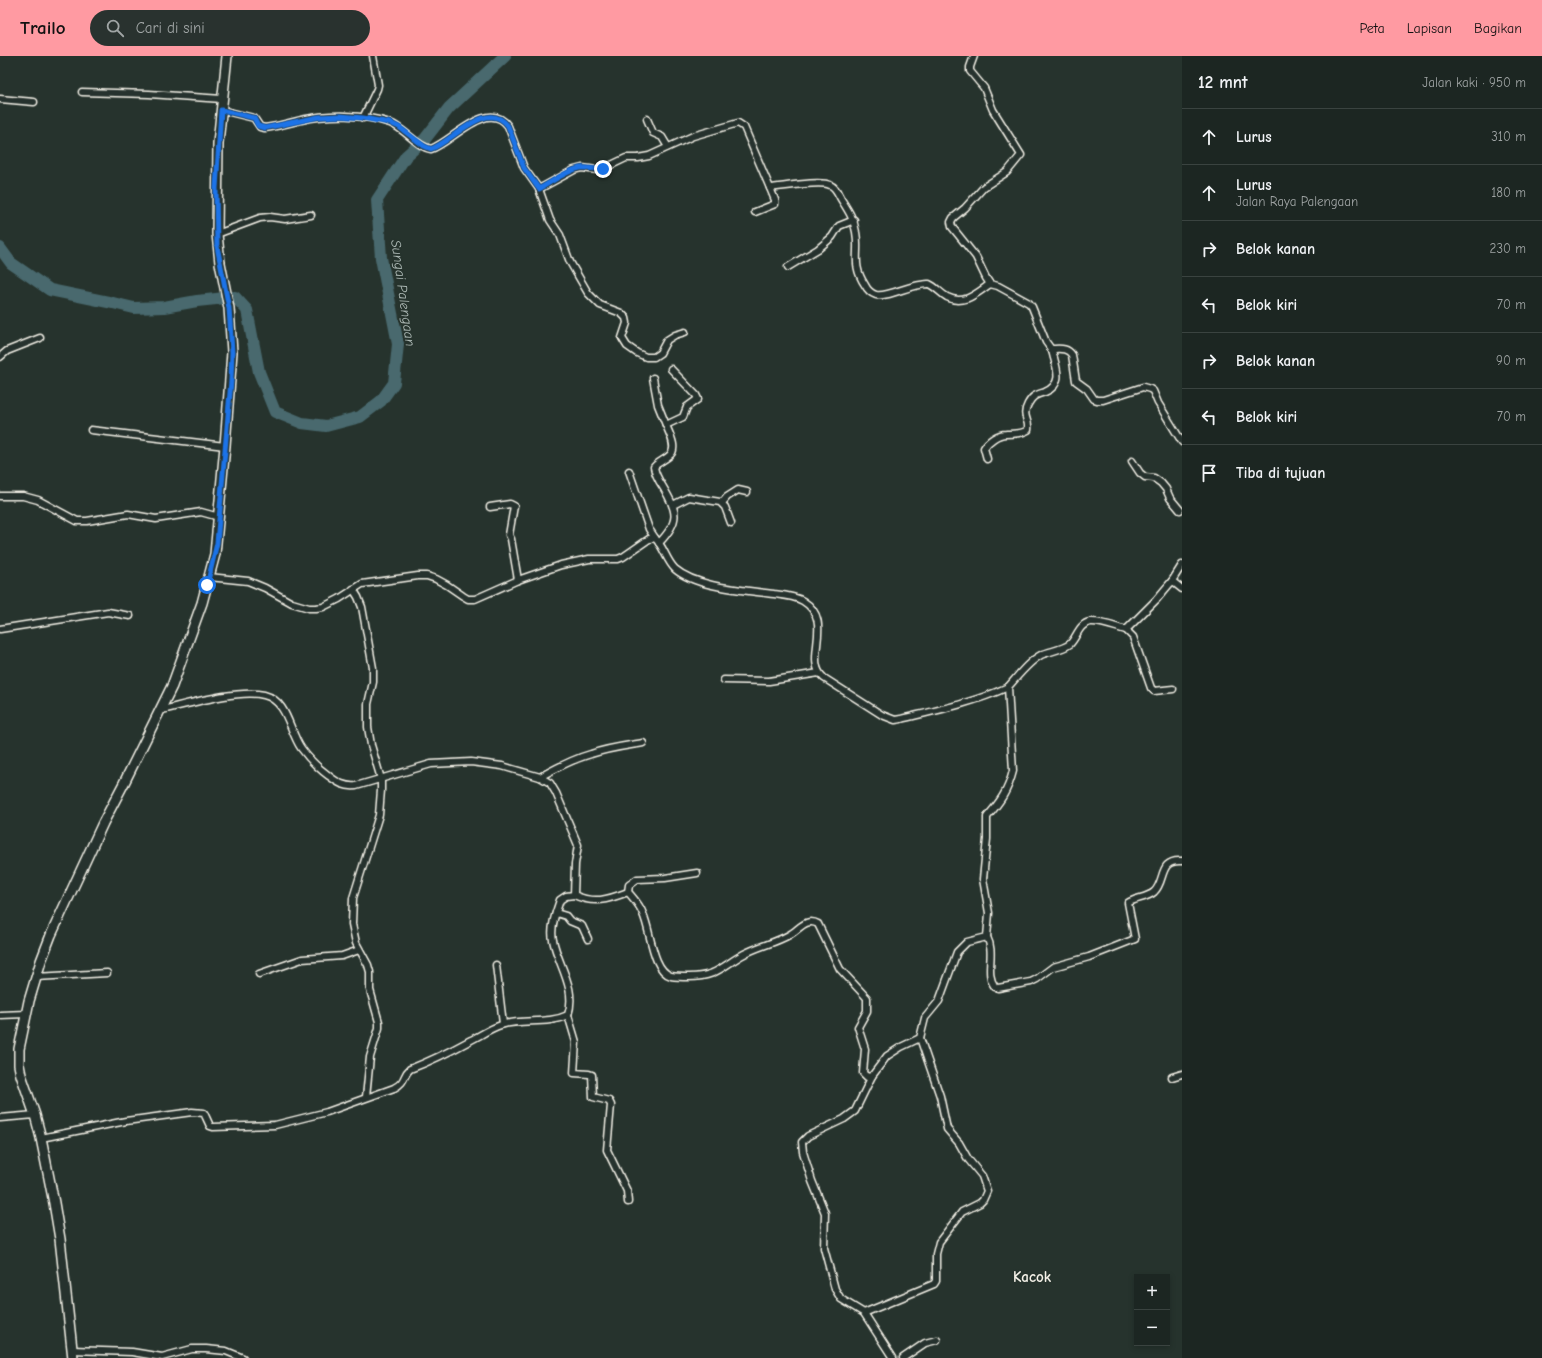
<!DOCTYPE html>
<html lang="id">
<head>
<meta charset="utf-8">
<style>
  :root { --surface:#1c2622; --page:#29322f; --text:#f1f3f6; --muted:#a0a5a5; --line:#3a4340; --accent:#ff9aa2 }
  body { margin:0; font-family:"Comic Neue",sans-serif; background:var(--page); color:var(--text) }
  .controls { position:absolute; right:12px; bottom:12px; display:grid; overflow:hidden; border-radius:0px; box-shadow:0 2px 6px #0003 }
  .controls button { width:36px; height:36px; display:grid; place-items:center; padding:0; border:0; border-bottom:1px solid var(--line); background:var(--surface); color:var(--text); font:20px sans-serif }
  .stop { position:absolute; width:12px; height:12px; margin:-9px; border:3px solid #1a73e8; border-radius:50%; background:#fff }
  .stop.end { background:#1a73e8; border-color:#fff; box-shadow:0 1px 4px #0008 }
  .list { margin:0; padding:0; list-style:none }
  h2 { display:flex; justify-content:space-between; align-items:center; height:52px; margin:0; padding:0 16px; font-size:17px }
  h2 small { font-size:13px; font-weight:400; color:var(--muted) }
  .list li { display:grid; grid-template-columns:26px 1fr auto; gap:12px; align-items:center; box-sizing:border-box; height:56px; padding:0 16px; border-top:1px solid var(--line) }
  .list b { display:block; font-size:15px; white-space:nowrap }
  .list p { margin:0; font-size:13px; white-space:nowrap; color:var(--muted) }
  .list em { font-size:13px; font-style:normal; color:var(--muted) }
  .icon { flex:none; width:22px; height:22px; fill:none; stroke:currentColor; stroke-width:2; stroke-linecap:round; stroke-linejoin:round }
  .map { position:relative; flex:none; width:1182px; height:1302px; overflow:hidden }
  header { display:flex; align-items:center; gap:24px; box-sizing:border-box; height:56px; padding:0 20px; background:var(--accent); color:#111 }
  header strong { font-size:19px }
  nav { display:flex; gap:22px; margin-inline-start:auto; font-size:14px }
  .search { width:280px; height:36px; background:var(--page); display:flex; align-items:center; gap:10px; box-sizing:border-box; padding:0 14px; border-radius:22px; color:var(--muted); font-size:15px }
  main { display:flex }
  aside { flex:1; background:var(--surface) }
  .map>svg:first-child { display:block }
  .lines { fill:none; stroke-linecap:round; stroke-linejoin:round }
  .river { stroke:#48696e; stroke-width:12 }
  .street-casing { stroke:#f4f1e8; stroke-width:9 }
  .secondary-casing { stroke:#f4f1e8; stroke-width:12 }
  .street { stroke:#26332d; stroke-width:6 }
  .secondary { stroke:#26332d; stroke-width:9 }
  .route { stroke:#1a73e8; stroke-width:5 }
  .labels { text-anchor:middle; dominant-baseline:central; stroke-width:3.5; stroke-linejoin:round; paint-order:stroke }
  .water-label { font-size:14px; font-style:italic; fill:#afbbb7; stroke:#26332d }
  .quarter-label { font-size:15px; font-weight:bold; fill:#f4f1e8; stroke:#26332d }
</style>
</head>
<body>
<header>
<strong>Trailo</strong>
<div class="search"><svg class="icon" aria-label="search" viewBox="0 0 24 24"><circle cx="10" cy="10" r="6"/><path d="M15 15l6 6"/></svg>Cari di sini</div>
<nav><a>Peta</a><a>Lapisan</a><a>Bagikan</a></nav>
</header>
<main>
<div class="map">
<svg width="1182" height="1302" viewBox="0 0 1182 1302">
  <rect width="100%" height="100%" fill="#26332d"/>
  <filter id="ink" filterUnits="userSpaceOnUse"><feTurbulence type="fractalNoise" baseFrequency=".025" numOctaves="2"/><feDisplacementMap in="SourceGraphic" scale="8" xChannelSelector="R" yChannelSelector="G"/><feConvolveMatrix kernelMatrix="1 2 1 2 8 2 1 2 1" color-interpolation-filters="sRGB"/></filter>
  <g filter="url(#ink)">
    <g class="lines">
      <path class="river" d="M0 192 11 207 50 234 113 247 134 252 164 251 197 245 235 241 247 254 259 316 275 356 302 367 326 370 360 361 381 345 394 327 398 288 381 202 377 144 406 100 425 83 449 52 505 0"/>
      <defs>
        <g id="street">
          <path d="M974 0 970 11V15L984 32 993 54 1021 99 1007 116 984 131 965 152 953 162 951 166 952 171 976 201 986 222 990 228 998 230 1029 247 1032 251 1046 286 1051 293C1059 293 1067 291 1072 299L1076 325 1087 333 1094 343 1097 344H1103L1143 331 1150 333 1153 335 1158 347 1182 386"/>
          <path d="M82 36 149 38 222 43"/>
          <path d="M0 43 34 46"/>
          <path d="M221 54 254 62 260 71 265 72C278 70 289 67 301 64 328 58 364 58 390 67 404 72 417 91 431 93 452 86 488 42 508 70L524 112 539 133 574 114 582 112 597 114 603 113 626 102H638L649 100 693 80 738 67 744 71 770 132C783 131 820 124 830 129 836 131 838 138 841 143 848 154 854 163 856 176 860 197 851 208 865 229 867 233 870 237 876 239 887 242 913 227 929 228 936 231 940 237 947 241 964 250 977 237 990 228"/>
          <path d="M363 62 377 33 378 29 373 0"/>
          <path d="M647 63 653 77 662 81 668 91"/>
          <path d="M539 133 550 164 560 179 570 206 588 237 600 249 621 257 626 262 627 267 622 282 627 290 637 297 646 301H654L660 297 667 284 675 279 685 276"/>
          <path d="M755 156 775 148V144L770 132"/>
          <path d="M217 178 260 162 270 161 285 163 311 159"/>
          <path d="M788 211 818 193 832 181 839 170 854 164"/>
          <path d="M0 301 7 295 40 282"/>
          <path d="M653 322 658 349 666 369"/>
          <path d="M91 374 225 390"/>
          <path d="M987 403 984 392C988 385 998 378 1006 378 1014 377 1020 379 1028 374 1030 364 1021 361 1028 348 1033 339 1036 339 1045 336 1062 329 1058 316 1054 302 1053 299 1053 296 1051 293"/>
          <path d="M1132 405 1140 417 1145 421 1154 422 1161 427 1166 433 1170 442 1180 454"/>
          <path d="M629 415 649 473 655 482"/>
          <path d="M0 440H23L38 444 77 465H87L128 458 156 463 201 456 219 461"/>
          <path d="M722 447 727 441 738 434 747 436"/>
          <path d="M673 449 689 441 720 446 725 451 731 467"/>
          <path d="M490 451 510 448 514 450 509 479 511 483 518 524"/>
          <path d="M659 487C680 465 678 456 663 431 659 425 655 418 654 411 658 406 665 404 670 399 678 392 669 377 666 369L683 361 687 351 698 343 696 339 671 313"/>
          <path d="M209 521 248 525 265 532 292 547 309 552H316L323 551 339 543 362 528 418 520H427L436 523 447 529 463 540 468 543H475L518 524 561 509 589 503H618L623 501 649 483 655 482C664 491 666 504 675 513 697 532 746 534 774 538 783 539 795 540 803 545 836 565 802 604 824 622L882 659 895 664 901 663C938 654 973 647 1008 631"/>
          <path d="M1172 525 1182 533"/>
          <path d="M353 533 358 541 362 551 373 612V626L368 648V671L371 689 381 723V734L379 759 353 842 352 868 356 887 368 909 370 916V934L379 966V972L370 1001 366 1041"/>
          <path d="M0 573 108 556 130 560"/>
          <path d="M1126 574 1133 581 1151 632 1154 635 1173 633"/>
          <path d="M724 624 769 625 819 617"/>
          <path d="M162 654C188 648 238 633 264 639 288 645 289 675 301 692 309 703 318 712 329 720 338 727 345 731 356 730L431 708 471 706 502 710 540 721 550 727 556 737 578 789 575 808 574 839C594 848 607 844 628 836 634 843 640 849 643 858 651 875 652 914 671 920 677 921 684 921 689 921 717 921 722 910 744 898 759 890 775 887 789 879 799 874 806 861 818 868L840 913 867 942V955L858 971 865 993 863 1017 867 1021 872 1020"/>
          <path d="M540 721C556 712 573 703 591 698 608 692 625 690 643 687"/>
          <path d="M628 836 629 829 637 823 665 822 697 817"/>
          <path d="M556 857 566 860 570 865 582 870 588 883"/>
          <path d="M987 881C996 898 984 917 995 931L998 932 1031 926 1037 923 1053 911 1089 901 1135 883 1128 847C1135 842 1147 842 1154 836 1166 825 1158 803 1182 805"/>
          <path d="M496 909 503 968"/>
          <path d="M259 918 302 903 342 900 359 894"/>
          <path d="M36 921 107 917"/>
          <path d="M0 959 26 958"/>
          <path d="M568 959 576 986 574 1017 589 1018 592 1019 593 1041 609 1045 611 1049 607 1094 627 1135 628 1146"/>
          <path d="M1172 1021 1182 1018"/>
          <path d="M0 1062 35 1059"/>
          <path d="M41 1082 126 1065 192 1056 204 1057 210 1070 213 1071 275 1069 327 1056 394 1032C407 1025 402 1020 410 1013 431 1005 451 995 471 984 481 979 491 972 501 969 523 962 547 969 568 959 577 932 558 909 553 884 550 872 556 856 560 844L566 840 574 839"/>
          <path d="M864 1257 934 1228 936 1225V1198L939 1186 962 1156 980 1147 983 1144 987 1135 982 1120 968 1103 959 1087 947 1073 940 1040 920 982"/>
          <path d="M72 1294 132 1296 162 1301 192 1293H206L226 1295 243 1302"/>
          <path d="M893 1302 864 1257 841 1243 835 1233 824 1192 825 1157 812 1125 803 1096 802 1086 808 1080 844 1063 855 1055 872 1020 887 1000 901 991 920 982 925 962 939 945 957 896 967 886 987 881 989 857 983 823 987 783V761C1000 746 1008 735 1013 715L1008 631C1018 620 1028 606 1041 599 1050 595 1062 594 1070 588 1077 581 1079 568 1090 566 1101 565 1115 571 1126 574L1156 544 1172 525 1182 509"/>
          <path d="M903 1302 925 1287 937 1284"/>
        </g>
        <path id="secondary" d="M73 1302 60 1183 54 1147 41 1082 35 1059 21 1019 19 1009V993L29 945 41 905 51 879 103 767 124 727 172 630 202 547 215 498 225 390 232 296 229 252 220 207 217 178 218 87 227 0"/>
      </defs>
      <use href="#street" class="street-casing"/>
      <use href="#secondary" class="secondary-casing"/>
      <use href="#street" class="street"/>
      <use href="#secondary" class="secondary"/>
    </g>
  </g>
  <g class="lines" filter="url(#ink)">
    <path class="route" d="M207 529 217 487 231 325 232 296 229 252 217 190 216 132 221 54 254 62 258 70 265 72 319 61 340 60 363 62 390 67 399 71 424 90 431 93C452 86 487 42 508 70L524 112 539 133C552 126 565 115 580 112 588 111 595 114 603 113"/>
  </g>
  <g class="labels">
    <g class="water-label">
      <text transform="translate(403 237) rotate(82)">Sungai Palengaan</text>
    </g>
    <g class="quarter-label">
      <text x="1032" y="1221">Kacok</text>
    </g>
  </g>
</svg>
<div class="controls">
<button>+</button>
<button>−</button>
</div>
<div class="stop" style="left:207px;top:529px"></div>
<div class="stop end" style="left:603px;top:113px"></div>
</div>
<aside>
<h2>12 mnt<small>Jalan kaki · 950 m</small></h2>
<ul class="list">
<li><svg class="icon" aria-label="ahead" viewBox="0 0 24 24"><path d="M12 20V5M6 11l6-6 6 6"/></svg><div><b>Lurus</b></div><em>310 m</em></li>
<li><svg class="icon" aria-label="ahead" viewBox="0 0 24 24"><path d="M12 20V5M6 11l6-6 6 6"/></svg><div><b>Lurus</b><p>Jalan Raya Palengaan</p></div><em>180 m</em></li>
<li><svg class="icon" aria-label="right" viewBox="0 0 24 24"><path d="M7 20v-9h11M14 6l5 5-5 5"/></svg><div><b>Belok kanan</b></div><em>230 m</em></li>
<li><svg class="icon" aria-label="left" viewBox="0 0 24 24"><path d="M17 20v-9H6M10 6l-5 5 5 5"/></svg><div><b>Belok kiri</b></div><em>70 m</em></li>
<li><svg class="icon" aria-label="right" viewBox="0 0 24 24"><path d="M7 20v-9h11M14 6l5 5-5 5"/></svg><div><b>Belok kanan</b></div><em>90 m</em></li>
<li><svg class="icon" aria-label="left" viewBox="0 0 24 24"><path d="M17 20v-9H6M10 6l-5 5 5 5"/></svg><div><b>Belok kiri</b></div><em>70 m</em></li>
<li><svg class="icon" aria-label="arrive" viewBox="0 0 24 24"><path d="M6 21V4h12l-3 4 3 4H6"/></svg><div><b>Tiba di tujuan</b></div></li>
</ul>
</aside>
</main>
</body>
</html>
